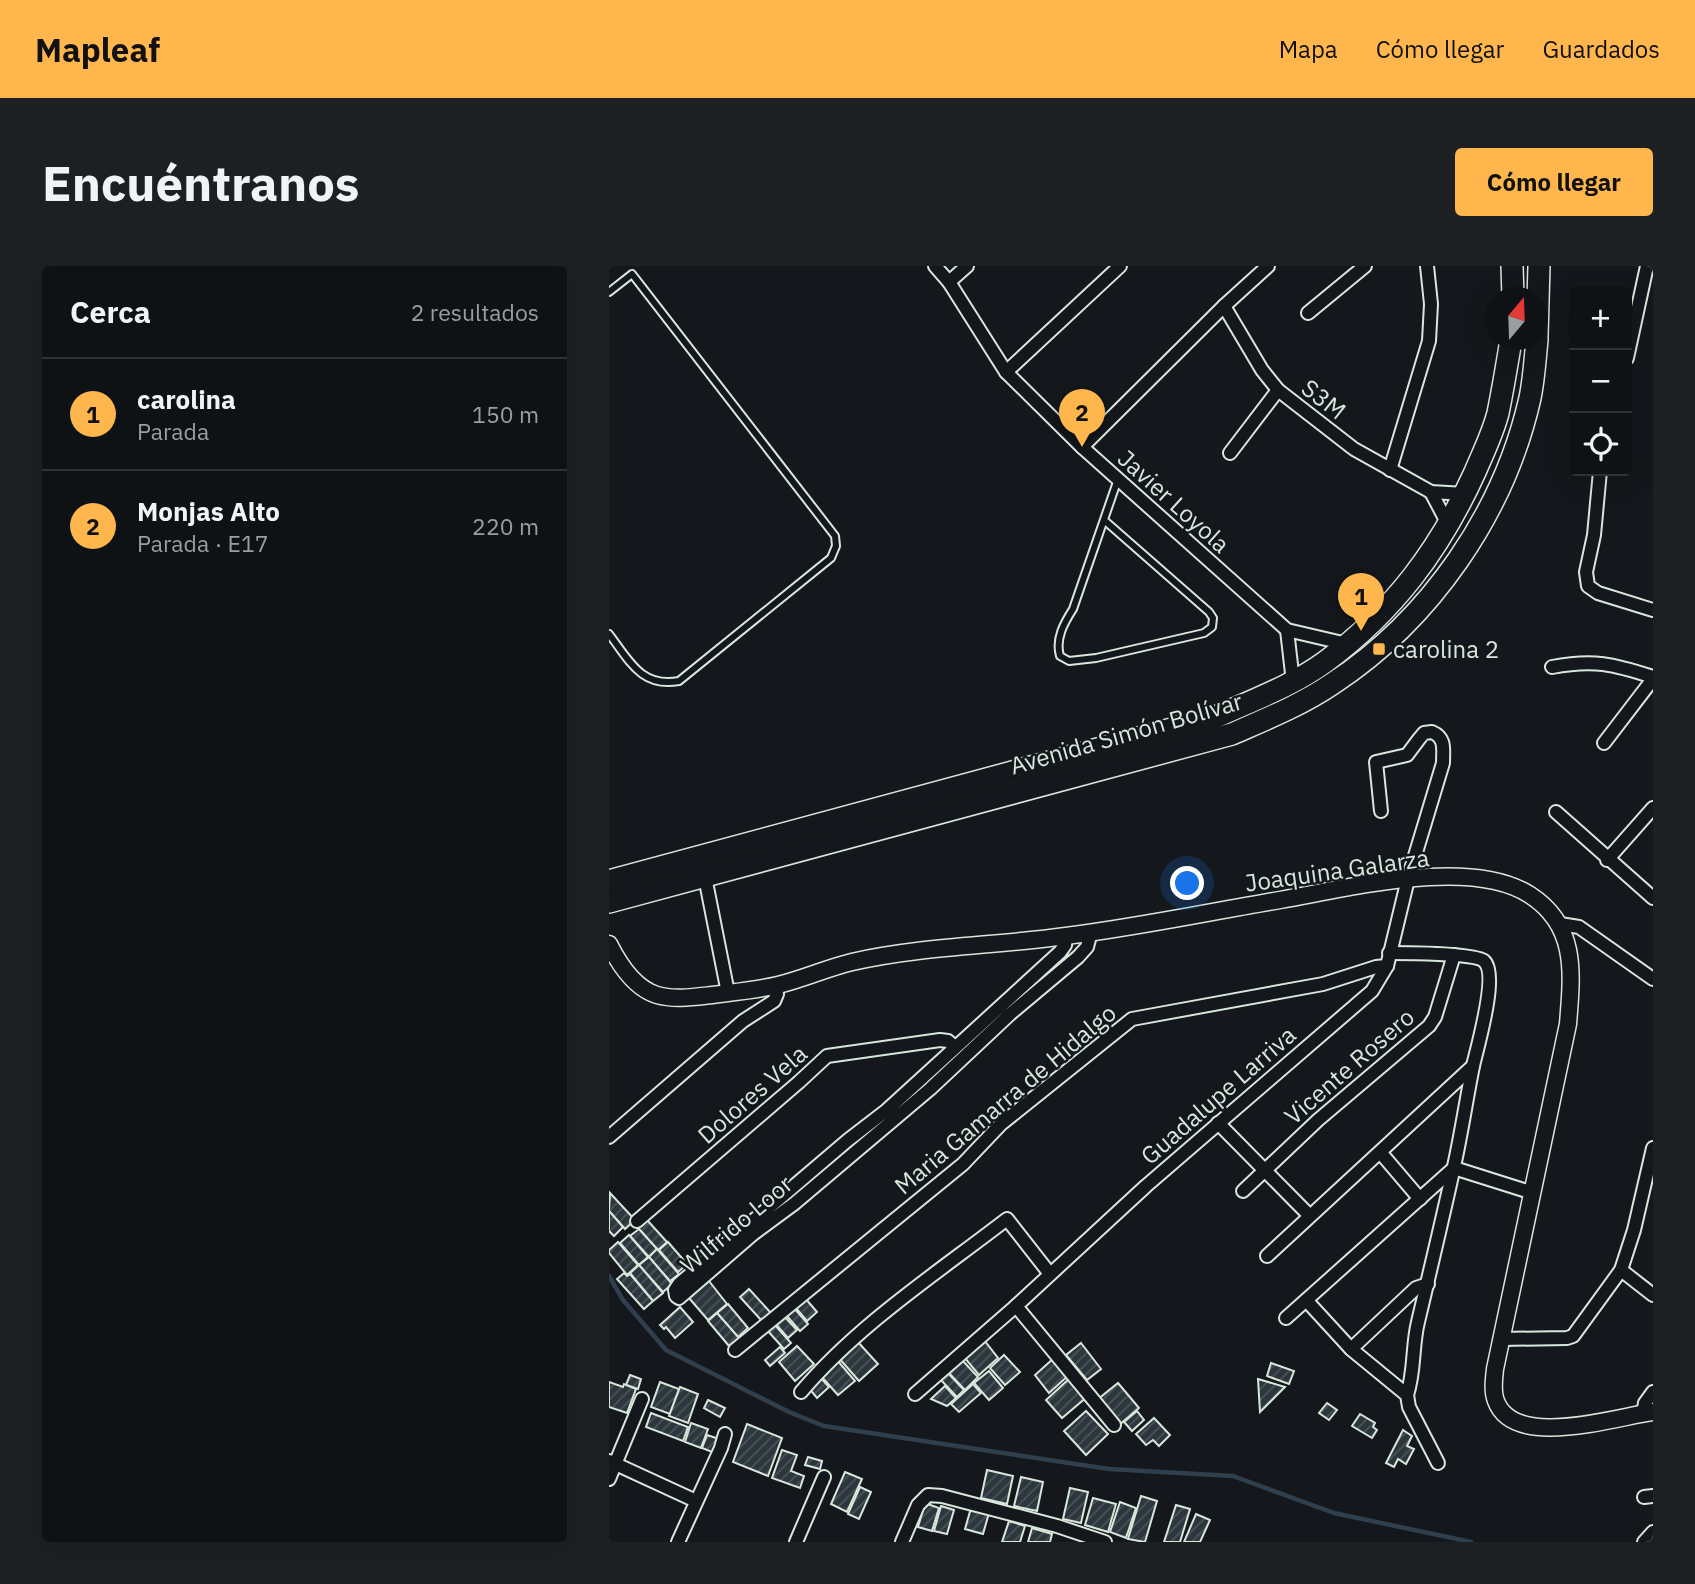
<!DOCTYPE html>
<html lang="es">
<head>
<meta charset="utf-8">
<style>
  :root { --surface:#0f1215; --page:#1d2022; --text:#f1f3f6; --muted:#9b9ea0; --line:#2f3234; --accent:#ffb74d }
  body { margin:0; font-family:"IBM Plex Sans",sans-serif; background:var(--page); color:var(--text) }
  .controls { position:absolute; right:21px; top:21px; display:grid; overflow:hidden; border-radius:7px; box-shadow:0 7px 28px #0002 }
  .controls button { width:63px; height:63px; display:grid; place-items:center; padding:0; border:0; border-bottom:2px solid var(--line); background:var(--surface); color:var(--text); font:35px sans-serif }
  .compass { position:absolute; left:876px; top:21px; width:63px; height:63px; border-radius:50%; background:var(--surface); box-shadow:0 7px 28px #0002; rotate:19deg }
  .you { position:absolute; left:579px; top:618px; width:24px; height:24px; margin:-18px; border:5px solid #fff; border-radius:50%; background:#1a73e8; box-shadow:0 0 0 10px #1a73e833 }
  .badge { display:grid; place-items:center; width:46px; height:46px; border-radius:50%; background:var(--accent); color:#111; font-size:23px; font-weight:700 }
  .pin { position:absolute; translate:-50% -58px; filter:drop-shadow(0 2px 4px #0008) }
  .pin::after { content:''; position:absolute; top:37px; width:24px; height:21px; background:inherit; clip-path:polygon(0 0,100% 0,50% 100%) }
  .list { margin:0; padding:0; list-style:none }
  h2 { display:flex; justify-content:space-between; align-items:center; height:91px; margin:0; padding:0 28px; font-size:30px }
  h2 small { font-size:23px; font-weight:400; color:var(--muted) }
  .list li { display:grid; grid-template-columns:46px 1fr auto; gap:21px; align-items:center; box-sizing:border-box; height:112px; padding:0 28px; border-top:2px solid var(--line) }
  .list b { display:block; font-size:26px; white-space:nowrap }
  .list p { margin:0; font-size:23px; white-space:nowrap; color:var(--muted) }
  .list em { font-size:23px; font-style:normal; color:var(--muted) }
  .icon { flex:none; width:38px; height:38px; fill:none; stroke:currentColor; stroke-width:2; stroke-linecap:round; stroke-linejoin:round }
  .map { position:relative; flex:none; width:1044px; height:1276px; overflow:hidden; border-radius:7px }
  header { display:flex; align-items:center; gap:42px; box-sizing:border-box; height:98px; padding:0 35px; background:var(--accent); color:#111 }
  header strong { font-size:33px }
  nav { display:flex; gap:38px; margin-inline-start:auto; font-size:24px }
  .intro { display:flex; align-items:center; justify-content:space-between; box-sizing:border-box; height:168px; padding:0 42px }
  h1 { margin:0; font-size:49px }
  .button { padding:18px 32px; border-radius:7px; background:var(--accent); color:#111; font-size:24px; font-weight:700 }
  main { display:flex; gap:42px; padding:0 42px }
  aside { flex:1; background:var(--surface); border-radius:7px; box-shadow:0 7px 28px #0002 }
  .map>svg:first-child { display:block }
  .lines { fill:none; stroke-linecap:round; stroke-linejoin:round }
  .stream { stroke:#2f3f4d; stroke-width:4.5 }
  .building { fill:url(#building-hatch); stroke:#d8e6dc; stroke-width:2 }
  .service-casing { stroke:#d8e6dc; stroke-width:10 }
  .minor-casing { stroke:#d8e6dc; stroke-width:16 }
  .tertiary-casing { stroke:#d8e6dc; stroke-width:19 }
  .trunk-casing { stroke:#d8e6dc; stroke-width:24 }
  .service { stroke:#14181c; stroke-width:6 }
  .minor { stroke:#14181c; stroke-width:12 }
  .tertiary { stroke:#14181c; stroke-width:16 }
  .trunk { stroke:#14181c; stroke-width:21 }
  .poi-dot { fill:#ffb74d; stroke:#14181c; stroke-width:2.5 }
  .labels { text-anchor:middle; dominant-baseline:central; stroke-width:5; stroke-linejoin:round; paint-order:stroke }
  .street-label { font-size:24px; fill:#d8e6dc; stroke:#14181c }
  .poi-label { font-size:24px; fill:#d8e6dc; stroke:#14181c; text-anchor:start }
</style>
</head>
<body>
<header>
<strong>Mapleaf</strong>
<nav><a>Mapa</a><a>Cómo llegar</a><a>Guardados</a></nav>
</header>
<div class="intro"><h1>Encuéntranos</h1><a class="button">Cómo llegar</a></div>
<main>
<aside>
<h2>Cerca<small>2 resultados</small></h2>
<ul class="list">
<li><span class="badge">1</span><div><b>carolina</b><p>Parada</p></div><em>150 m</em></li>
<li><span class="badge">2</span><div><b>Monjas Alto</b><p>Parada · E17</p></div><em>220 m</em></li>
</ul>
</aside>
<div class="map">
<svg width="1044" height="1276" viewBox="0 0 1044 1276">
  <defs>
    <pattern id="building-hatch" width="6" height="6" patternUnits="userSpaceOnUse" patternTransform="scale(1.75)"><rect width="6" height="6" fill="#2c363c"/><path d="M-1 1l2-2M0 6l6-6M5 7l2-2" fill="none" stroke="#4a5358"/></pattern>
  </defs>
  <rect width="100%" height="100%" fill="#14181c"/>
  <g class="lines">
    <path class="stream" d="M0 1010 14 1034 57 1084 180 1146 215 1160 500 1203 624 1210 725 1247 862 1276"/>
  </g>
  <g class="building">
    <path d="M1 927 26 954 16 963 0 945Z"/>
    <path d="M0 945 14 961 5 970 0 965Z"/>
    <path d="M38 954 58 976 49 984 29 962Z"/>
    <path d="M30 963 48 983 40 991 21 970Z"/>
    <path d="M20 969 39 991 30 999 11 977Z"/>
    <path d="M9 976 29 999 18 1009 0 987V984Z"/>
    <path d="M59 976 78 998 69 1006 50 984Z"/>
    <path d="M48 983 70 1008 61 1015 40 991Z"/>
    <path d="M40 991 63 1018 54 1026 30 999Z"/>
    <path d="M30 999 54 1027 44 1035 21 1007Z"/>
    <path d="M15 1007 18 1010 21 1008 44 1035 35 1043 8 1013Z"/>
    <path d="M100 1015 118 1038 99 1054 80 1032Z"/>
    <path d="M140 1023 162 1047 153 1055 131 1031Z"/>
    <path d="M196 1032 208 1046 198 1055 186 1041Z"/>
    <path d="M119 1038 139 1062 129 1071 108 1047Z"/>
    <path d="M71 1041 84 1056 66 1072 57 1061 55 1063 51 1059Z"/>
    <path d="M185 1042 199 1058 191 1065 177 1049Z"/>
    <path d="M108 1047 130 1072 120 1080 99 1055Z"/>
    <path d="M173 1048 188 1064 179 1072 165 1056Z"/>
    <path d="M165 1058 182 1077 175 1083 158 1064Z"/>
    <path d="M375 1074 389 1092 370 1109 355 1091Z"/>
    <path d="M248 1075 269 1098 250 1115 229 1091Z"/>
    <path d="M472 1077 492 1103 478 1114 457 1089Z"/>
    <path d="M188 1080 205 1098 186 1115 170 1096Z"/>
    <path d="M171 1081 176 1087 161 1100 156 1094Z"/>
    <path d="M395 1089 411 1106 396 1119 381 1102Z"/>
    <path d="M445 1092 460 1109 440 1127 426 1109Z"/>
    <path d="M228 1094 246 1115 229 1129 211 1109Z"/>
    <path d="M353 1094 369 1111 356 1124 339 1106Z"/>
    <path d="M662 1097 685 1105 680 1118 658 1110Z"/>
    <path d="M337 1105 355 1124 348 1131 330 1112Z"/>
    <path d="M380 1105 394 1122 380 1134 365 1117Z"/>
    <path d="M21 1109 32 1113 29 1123 17 1119Z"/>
    <path d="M211 1111 220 1121 208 1132 199 1121Z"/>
    <path d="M461 1112 478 1131 453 1152 437 1134Z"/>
    <path d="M649 1113 676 1121 651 1146Z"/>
    <path d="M0 1116 14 1121 15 1118 27 1123 18 1147 0 1141Z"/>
    <path d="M51 1116 70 1123 61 1148 42 1141Z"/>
    <path d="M509 1117 530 1142 509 1160 488 1134Z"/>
    <path d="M364 1118 372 1127 350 1146 342 1138Z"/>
    <path d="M336 1120 347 1132 338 1140 322 1133Z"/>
    <path d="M71 1121 89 1128 79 1157 60 1150Z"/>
    <path d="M99 1134 116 1142 111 1151 95 1142Z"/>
    <path d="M718 1137 728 1144 720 1154 710 1147Z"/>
    <path d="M477 1145 499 1168 477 1189 455 1165Z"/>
    <path d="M528 1145 535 1154 523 1165 515 1156Z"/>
    <path d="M42 1147 79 1161 74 1175 37 1161Z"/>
    <path d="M751 1148 766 1157 764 1161 768 1164 763 1172 743 1160Z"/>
    <path d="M545 1152 561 1169 550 1180 544 1174 537 1179 527 1168Z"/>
    <path d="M82 1157 99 1163 92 1182 76 1176Z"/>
    <path d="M138 1158 173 1172 159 1210 124 1196Z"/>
    <path d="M794 1164 803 1170 798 1180 805 1183 797 1198 789 1193 785 1201 777 1197Z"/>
    <path d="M98 1169 113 1174 108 1188 93 1182Z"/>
    <path d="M173 1184 188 1189 182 1205 195 1210 191 1222 163 1212Z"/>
    <path d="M199 1191 213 1195 211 1203 196 1199Z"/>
    <path d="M378 1204 404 1210 398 1238 372 1232Z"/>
    <path d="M236 1206 253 1213 238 1246 222 1238Z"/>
    <path d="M412 1211 434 1216 428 1245 405 1240Z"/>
    <path d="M251 1221 262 1226 250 1253 239 1248Z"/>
    <path d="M461 1222 479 1226 472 1257 454 1253Z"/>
    <path d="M532 1230 548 1235 536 1276 519 1273Z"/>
    <path d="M484 1232 507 1238 499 1266 476 1259Z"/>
    <path d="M511 1236 527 1242 517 1272 501 1266Z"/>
    <path d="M316 1237 330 1242 323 1265 309 1261Z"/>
    <path d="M567 1239 581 1243 571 1276H555Z"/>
    <path d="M332 1240 345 1244 338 1268 325 1265Z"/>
    <path d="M362 1242 380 1247 374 1268 356 1263Z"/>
    <path d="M587 1248 601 1254 591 1276H575Z"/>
    <path d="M400 1255 416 1260 411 1276H393Z"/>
    <path d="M423 1262 443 1268 441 1276H419Z"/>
  </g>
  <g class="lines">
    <defs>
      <g id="service">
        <path d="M0 26 23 8 226 270 227 280 222 292 70 415C32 422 20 394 0 368"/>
        <path d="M495 254 600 346 604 352 603 361 595 367 487 392 460 395 451 390C446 373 455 357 464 343L509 213"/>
      </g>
      <g id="minor">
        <path d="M326 0 340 16 397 106 473 181 678 364 738 378"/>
        <path d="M340 16 358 0"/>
        <path d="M615 40 653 104 669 124 745 183 822 226 856 228"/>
        <path d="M699 47 756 0"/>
        <path d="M1018 92 1038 0"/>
        <path d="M397 106 511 0"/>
        <path d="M473 181 615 40 659 0"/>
        <path d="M621 187 669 124"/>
        <path d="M781 204 820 75 822 38 818 0"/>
        <path d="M991 205 985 269 977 306 979 320 989 327 1044 344"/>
        <path d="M822 226 840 260"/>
        <path d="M678 364 684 416"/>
        <path d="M943 401C985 393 1004 398 1044 411"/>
        <path d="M995 477 1044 413"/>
        <path d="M947 546 1044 632"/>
        <path d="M998 594 1044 542"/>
        <path d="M96 611 119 727"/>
        <path d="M951 658 970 661 1044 713"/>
        <path d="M457 670 456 679 451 686 278 844 239 874 70 1018 66 1024 67 1030 70 1032 144 968 186 937 321 823 401 748 469 691 478 681 482 666"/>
        <path d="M780 687C795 687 866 687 875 695 890 708 868 782 864 800 857 835 852 870 844 905 833 955 821 1005 809 1056 803 1080 806 1105 798 1129"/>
        <path d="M609 857 700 949"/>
        <path d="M0 871 134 755 165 735 168 728 167 720"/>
        <path d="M771 886 811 933"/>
        <path d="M845 902 921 926"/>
        <path d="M634 925 709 854 820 760 826 751 845 689"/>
        <path d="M28 955 190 816 218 790 331 774 339 775 346 781"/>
        <path d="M658 990 864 800"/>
        <path d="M1012 1004 1044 1029"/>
        <path d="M698 1035 742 1083 798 1129 800 1141 829 1197"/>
        <path d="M407 1040 505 1159"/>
        <path d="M677 1052 845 902"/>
        <path d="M891 1073 958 1072 964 1070 1012 1004 1025 964 1044 882"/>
        <path d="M742 1083 807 1022 819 1018"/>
        <path d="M126 1084 354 898 392 858 523 753 714 718 767 701 778 700"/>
        <path d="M192 1126C250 1058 328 1007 398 953L441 1008"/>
        <path d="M306 1128 407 1040 537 920 763 725 778 700 799 613 834 497C834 483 837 472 823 466L815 467 810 473 798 489 767 496 772 545"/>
        <path d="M1034 1147 1036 1137 1044 1126"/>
        <path d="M0 1195 87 1235"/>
        <path d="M0 1213 33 1133"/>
        <path d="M1035 1231 1044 1230"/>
        <path d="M69 1276 112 1182 116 1168"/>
        <path d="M187 1276 215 1211"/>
        <path d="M293 1276 309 1239 319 1229 333 1230 448 1260 496 1276"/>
        <path d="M1035 1276 1044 1266"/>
      </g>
      <path id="tertiary" d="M0 678C10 698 25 722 48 729 65 734 85 731 103 729 125 726 148 724 169 719 194 713 218 702 243 696 313 680 386 680 457 670 529 661 600 646 671 634 737 623 861 590 921 629 969 660 963 708 959 758L886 1103C885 1113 883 1125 887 1135 905 1184 1006 1151 1044 1146"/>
      <g id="trunk">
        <path d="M903 0 904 32"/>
        <path d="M928 70 930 0"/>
        <path d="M0 615 607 451C644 434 683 420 716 396 785 345 831 283 866 206 874 187 884 167 889 147 894 123 898 98 902 74"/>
        <path d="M0 636 623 468C657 453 692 439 723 418 821 354 895 247 921 132 925 113 926 93 928 74"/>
      </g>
    </defs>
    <use href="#service" class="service-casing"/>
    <use href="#minor" class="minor-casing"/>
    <use href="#tertiary" class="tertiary-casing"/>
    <use href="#trunk" class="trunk-casing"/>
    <use href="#service" class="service"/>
    <use href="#minor" class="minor"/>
    <use href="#tertiary" class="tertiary"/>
    <use href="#trunk" class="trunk"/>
  </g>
  <rect class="poi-dot" x="763" y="376" width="14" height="14" rx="3.5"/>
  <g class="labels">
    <g class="street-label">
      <text transform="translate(715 133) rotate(38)">S3M</text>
      <text transform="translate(565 235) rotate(42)">Javier Loyola</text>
      <text transform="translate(517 467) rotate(-16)">Avenida Simón Bolívar</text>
      <text transform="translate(728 604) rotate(-8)">Joaquina Galarza</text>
      <text transform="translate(740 800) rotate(-41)">Vicente Rosero</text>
      <text transform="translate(143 828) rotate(-41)">Dolores Vela</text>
      <text transform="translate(609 829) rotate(-41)">Guadalupe Larriva</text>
      <text transform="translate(396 833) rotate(-40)">Maria Gamarra de Hidalgo</text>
      <text transform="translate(127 958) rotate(-40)">Wilfrido Loor</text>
    </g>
    <g class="poi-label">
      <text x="784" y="383">carolina 2</text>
    </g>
  </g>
</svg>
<div class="controls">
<button>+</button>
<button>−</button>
<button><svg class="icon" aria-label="locate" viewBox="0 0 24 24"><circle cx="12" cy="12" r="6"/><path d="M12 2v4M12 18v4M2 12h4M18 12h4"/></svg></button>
</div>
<svg class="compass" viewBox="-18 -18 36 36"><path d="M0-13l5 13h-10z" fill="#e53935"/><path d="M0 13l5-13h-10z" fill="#9b9ea0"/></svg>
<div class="you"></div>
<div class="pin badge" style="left:752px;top:365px">1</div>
<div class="pin badge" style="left:473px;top:181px">2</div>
</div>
</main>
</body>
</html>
